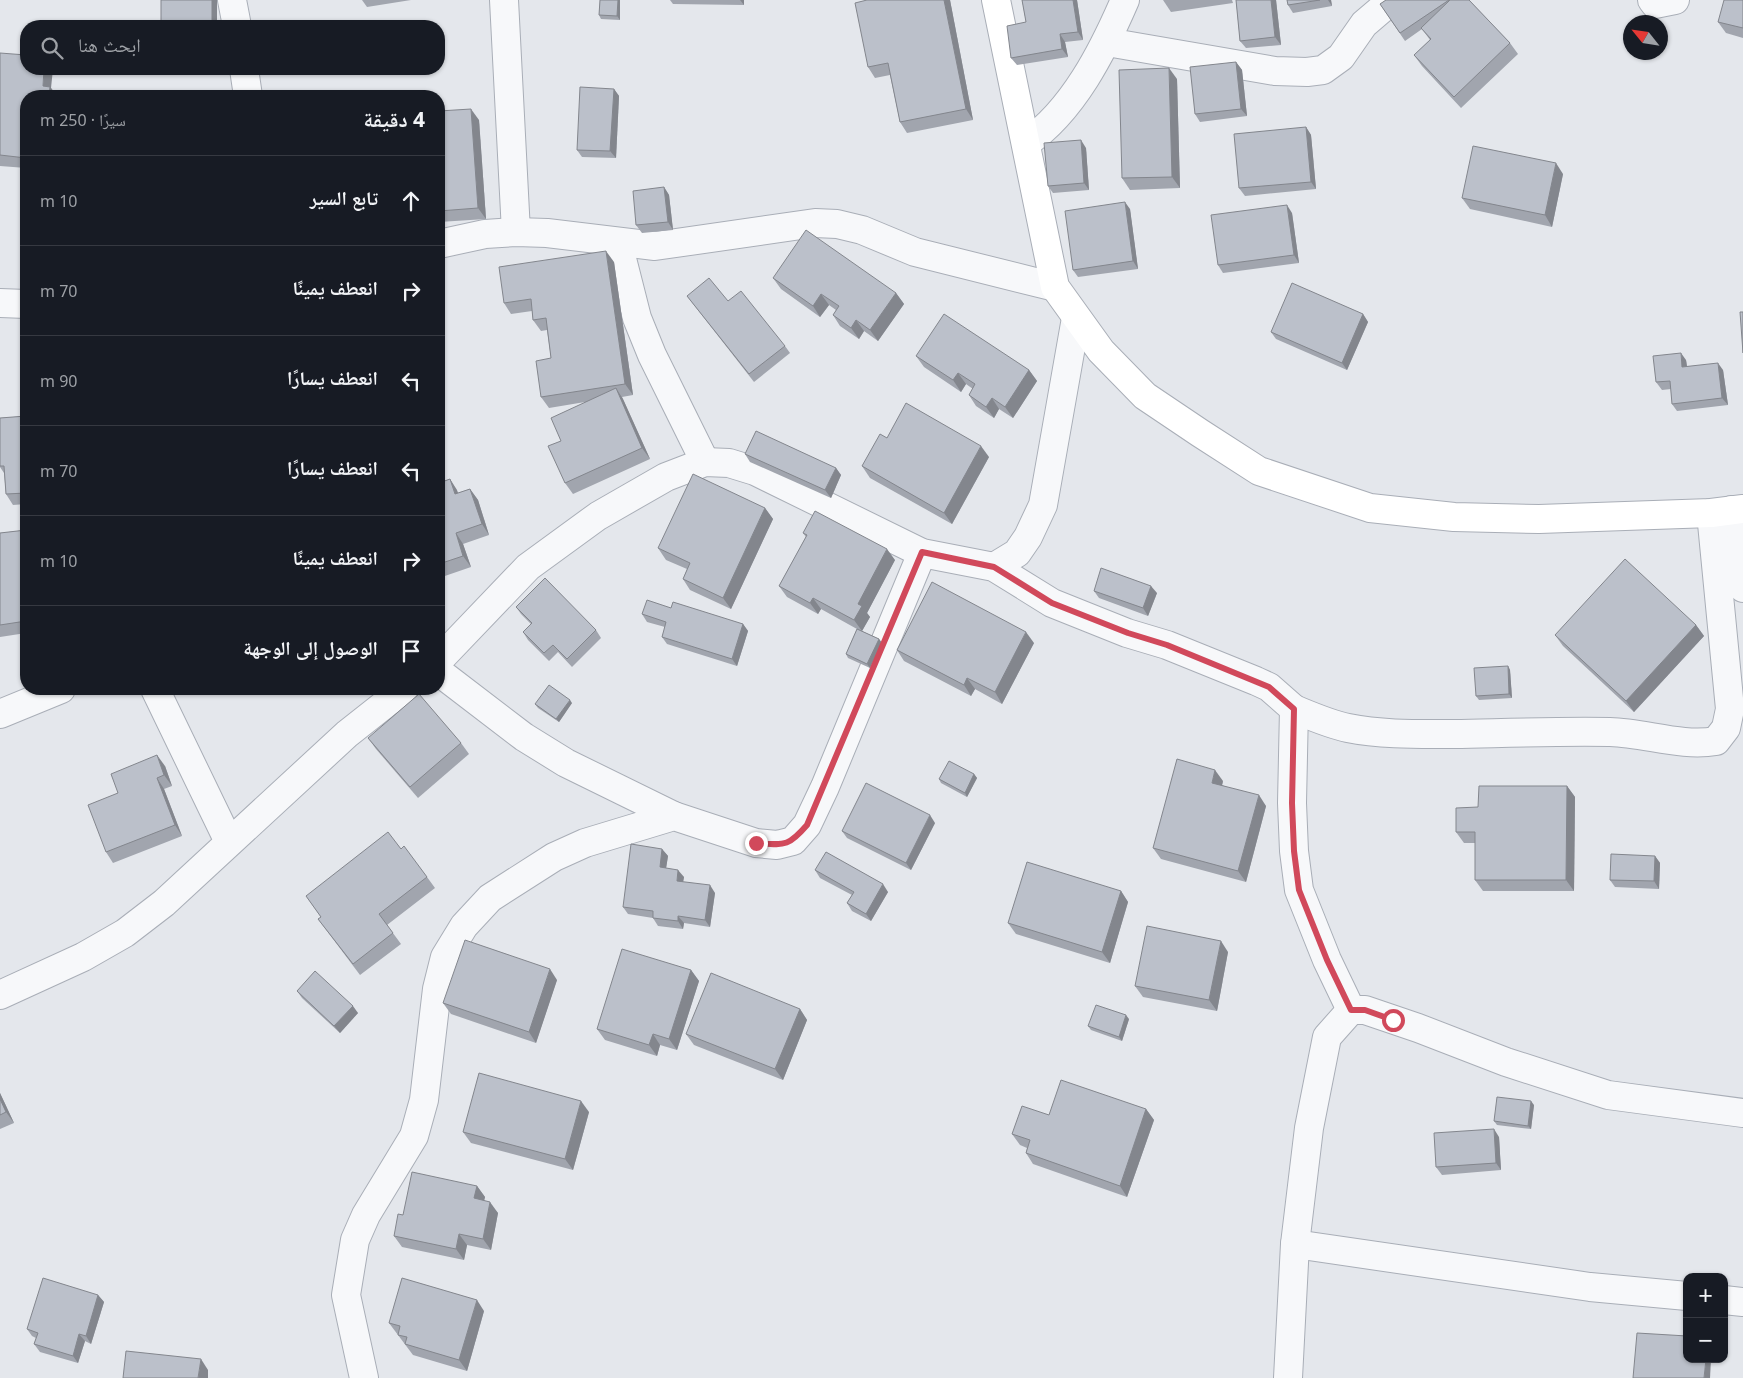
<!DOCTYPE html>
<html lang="ar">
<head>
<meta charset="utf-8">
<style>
  :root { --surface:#171b24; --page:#20242c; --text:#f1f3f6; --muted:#9ea1a6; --line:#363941 }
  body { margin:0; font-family:"Noto Sans","Noto Naskh Arabic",sans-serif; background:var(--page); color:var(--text); direction:rtl }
  .controls { position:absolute; right:15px; bottom:15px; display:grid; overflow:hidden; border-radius:10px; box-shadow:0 1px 4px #0004 }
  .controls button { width:45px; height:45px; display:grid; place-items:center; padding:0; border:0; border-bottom:1px solid var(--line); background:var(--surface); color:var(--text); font:25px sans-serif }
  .compass { position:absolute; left:1623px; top:15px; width:45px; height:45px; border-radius:50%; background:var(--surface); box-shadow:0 1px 4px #0004; rotate:300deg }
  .stop { position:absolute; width:15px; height:15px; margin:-11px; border:4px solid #d1495b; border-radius:50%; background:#fff }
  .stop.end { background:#d1495b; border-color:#fff; box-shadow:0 1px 5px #0008 }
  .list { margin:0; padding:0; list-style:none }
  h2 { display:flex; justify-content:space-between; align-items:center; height:65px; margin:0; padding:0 20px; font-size:21px }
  h2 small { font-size:16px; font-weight:400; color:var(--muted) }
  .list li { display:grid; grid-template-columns:32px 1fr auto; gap:15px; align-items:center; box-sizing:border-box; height:90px; padding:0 20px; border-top:1px solid var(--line) }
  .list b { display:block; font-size:19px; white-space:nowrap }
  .list em { font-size:16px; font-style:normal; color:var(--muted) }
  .icon { flex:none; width:28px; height:28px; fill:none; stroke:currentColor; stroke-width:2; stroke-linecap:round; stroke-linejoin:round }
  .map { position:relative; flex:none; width:1743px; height:1378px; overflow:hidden; direction:ltr }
  .search { position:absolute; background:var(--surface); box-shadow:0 1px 4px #0004; left:20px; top:20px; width:425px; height:55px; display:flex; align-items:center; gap:12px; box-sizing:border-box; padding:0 18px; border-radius:20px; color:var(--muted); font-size:19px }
  .panel { position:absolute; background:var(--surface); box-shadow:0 1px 4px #0004; left:20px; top:90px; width:425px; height:605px; border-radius:20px; direction:rtl }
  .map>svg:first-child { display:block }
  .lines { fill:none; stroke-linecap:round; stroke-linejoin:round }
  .street-casing { stroke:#a9aeb7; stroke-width:30 }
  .secondary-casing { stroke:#a9aeb7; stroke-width:30 }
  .street { stroke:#f7f8fa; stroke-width:28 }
  .secondary { stroke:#fff; stroke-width:28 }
  .wall { fill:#a1a5ae }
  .shaded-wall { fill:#83868d }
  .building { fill:#bbc0ca; stroke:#83868d }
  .route { stroke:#d1495b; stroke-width:6 }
</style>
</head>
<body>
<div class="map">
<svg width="1743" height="1378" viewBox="0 0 1743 1378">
  <rect width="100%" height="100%" fill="#e4e7ec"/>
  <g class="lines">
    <defs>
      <g id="street">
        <path d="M232 0 237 26"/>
        <path d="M504 0 516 232"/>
        <path d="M1652 0 1655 4 1675 0"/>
        <path d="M1107 42 1275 71 1307 72 1323 70 1341 57 1364 24 1392 0"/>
        <path d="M244 69 248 96"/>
        <path d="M1026 143C1073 111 1103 51 1125 0"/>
        <path d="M618 243 637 318 652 355 705 462"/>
        <path d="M439 244 485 234 516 232 547 233 655 246 815 223 837 224 862 230 915 252 1055 287"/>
        <path d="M0 303 26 304"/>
        <path d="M1732 510 1738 577 1743 588"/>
        <path d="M994 567 1017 553 1028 537 1043 505 1076 318"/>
        <path d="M439 660 528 567 598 516 666 477 705 462 729 463 755 471 922 553 994 567 1052 603 1127 633 1167 645 1256 681 1269 687 1294 709 1292 803 1294 851 1299 890 1327 960 1351 1010H1365L1418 1028 1506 1062 1608 1095 1743 1113"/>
        <path d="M439 672 524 737 566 763 674 816"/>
        <path d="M155 689 229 842"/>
        <path d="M1294 709C1311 716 1329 724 1348 728 1382 735 1419 734 1454 734 1506 733 1559 731 1610 732 1646 733 1681 747 1716 741L1726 728 1730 709 1711 513"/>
        <path d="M0 714 61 689"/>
        <path d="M0 995 83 957 125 933 164 903 347 734 404 689"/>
        <path d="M1295 1244 1590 1287 1687 1296"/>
        <path d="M1724 1300 1743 1302"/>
        <path d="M364 1378 346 1295 355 1240 366 1215 414 1136 424 1100 437 989 445 957 464 926 490 898 554 857 585 843 674 816 756 843 777 845 793 841 807 825 825 787 922 553"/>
        <path d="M1288 1378 1295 1244 1309 1128 1327 1037 1351 1010"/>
      </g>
      <path id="secondary" d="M996 0 1055 287 1101 351 1145 396 1200 433 1259 471 1370 508 1454 517 1539 519 1711 513 1743 509"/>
    </defs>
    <use href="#street" class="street-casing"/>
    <use href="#secondary" class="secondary-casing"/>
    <use href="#street" class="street"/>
    <use href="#secondary" class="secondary"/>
  </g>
  <g class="wall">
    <path d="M362 0H411L367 7Z"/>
    <path d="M600 0H620V20L601 19 599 15Z"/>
    <path d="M670 0H744V5L673 4Z"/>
    <path d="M867 0H950L973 120 907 133 900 122 890 75 875 78 868 67Z"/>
    <path d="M1022 0H1077L1083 40 1065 42 1068 57 1017 65 1011 58 1026 22Z"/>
    <path d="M1163 0H1232L1233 3 1171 12Z"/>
    <path d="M1236 0H1276L1281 45 1246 48 1240 41Z"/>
    <path d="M1287 0H1331L1332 6 1293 13 1288 5Z"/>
    <path d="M1386 0H1469L1510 43 1518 54 1461 108 1422 66 1414 55 1430 40 1422 29 1405 41 1380 4Z"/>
    <path d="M1743 0V38L1726 33 1718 22Z"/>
    <path d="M0 53 51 88 57 96H26V168L0 166Z"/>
    <path d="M1236 62 1242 70 1247 116 1200 122 1195 114Z"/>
    <path d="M190 69H217V70H191Z"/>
    <path d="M1177 79 1180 188 1130 190 1122 178Z"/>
    <path d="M614 89 619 96 616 158 582 157 577 150Z"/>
    <path d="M439 111 479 120 486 219 439 222Z"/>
    <path d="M1306 127 1311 135 1316 189 1245 196 1239 188Z"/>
    <path d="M1086 148 1089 190 1053 193 1048 186Z"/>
    <path d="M1563 174 1552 227 1470 209 1462 198Z"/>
    <path d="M664 187 669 195 673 230 642 233 636 225Z"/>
    <path d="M1130 209 1138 269 1078 277 1073 270Z"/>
    <path d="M1292 213 1299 263 1223 273 1218 265Z"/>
    <path d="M614 262 633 395 622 397 650 459 573 494 565 483 561 441 585 402 549 408 541 397 551 358 547 330 541 331 533 320 532 311 511 314 504 303Z"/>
    <path d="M773 278 896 293 904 304 878 341 864 331 859 339 840 326 833 315 836 310 829 305 820 317 781 289Z"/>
    <path d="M687 296 728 301 785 346 790 353 754 382Z"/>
    <path d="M1363 314 1368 322 1347 370 1276 339 1271 332Z"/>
    <path d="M916 356 1029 370 1037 381 1013 418 999 409 994 418 976 406 969 395 973 389 966 384 961 392 924 367Z"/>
    <path d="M1686 360 1687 366 1723 370 1728 405 1677 411 1672 404 1671 389 1662 390 1656 382Z"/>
    <path d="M26 416V504L13 505 6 494 4 473 0 467V418Z"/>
    <path d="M887 438 989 457 952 524 870 478 862 466Z"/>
    <path d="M745 454 836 468 841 475 831 498 750 462Z"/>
    <path d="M450 479 458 493 470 489 478 500 489 535 463 544 471 567 439 578V483Z"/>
    <path d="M765 508 773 519 731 609 690 590 683 579 687 569 666 560 658 548Z"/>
    <path d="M26 530V633L0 637V533Z"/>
    <path d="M803 533 895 560 867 613 870 617 862 631 879 639 882 643 870 668 848 658 846 654 857 629 821 609 818 614 787 597 779 586 806 537Z"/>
    <path d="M1094 591 1157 593 1148 616 1099 598Z"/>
    <path d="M516 607 596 630 601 638 572 667 558 652 549 661 528 640 523 632 531 624 521 614Z"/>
    <path d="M671 608 743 624 748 631 737 666 667 644 662 637 665 627 647 622 642 614Z"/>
    <path d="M1696 625 1704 636 1634 712 1563 646 1555 635Z"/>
    <path d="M1034 643 1002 704 975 689 971 696 904 661 897 650Z"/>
    <path d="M1508 666 1510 670 1512 698 1479 700 1476 696Z"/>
    <path d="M572 703 559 722 538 708 535 704Z"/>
    <path d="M368 738 461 743 469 754 418 798 376 749Z"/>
    <path d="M165 766 172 786 164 789 182 836 113 863 106 852 118 793Z"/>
    <path d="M974 774 977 778 967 797 941 783 939 779Z"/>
    <path d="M1223 781 1222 785 1266 806 1246 882 1161 859 1153 848Z"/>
    <path d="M1567 786 1575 797 1574 891H1483L1475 880V843H1464L1456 832 1478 807Z"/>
    <path d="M935 823 911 870 847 838 842 831Z"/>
    <path d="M401 849 427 877 435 888 387 925 401 944 360 975 318 919 321 917 306 896Z"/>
    <path d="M662 849 668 856 666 868 684 877 683 882 715 893 710 927 684 923 683 929 658 926 653 918 628 914 623 907Z"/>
    <path d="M1655 856 1660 863 1659 889 1615 887 1610 880Z"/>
    <path d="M815 870 888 892 871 921 852 911 847 903 852 895 820 878Z"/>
    <path d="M1121 891 1128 902 1110 963 1016 934 1008 923Z"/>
    <path d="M1228 952 1217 1011 1143 997 1135 986Z"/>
    <path d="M691 970 699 981 677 1050 660 1045 657 1056 605 1040 597 1029Z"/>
    <path d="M557 980 536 1043 451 1014 443 1003Z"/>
    <path d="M297 991 358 1013 340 1033 302 998Z"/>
    <path d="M800 1009 807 1020 783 1080 694 1045 686 1034Z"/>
    <path d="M1129 1019 1122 1041 1091 1030 1088 1026Z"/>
    <path d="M0 1093 14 1123 0 1129Z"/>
    <path d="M1534 1105 1531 1129 1497 1125 1494 1121Z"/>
    <path d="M1146 1109 1154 1120 1127 1197 1033 1164 1026 1153 1027 1148 1020 1145 1012 1134 1049 1115Z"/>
    <path d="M589 1112 573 1170 471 1143 463 1132Z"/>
    <path d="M1499 1137 1501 1170 1442 1175 1436 1167Z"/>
    <path d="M477 1186 485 1197 484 1200 498 1213 491 1250 467 1245 464 1260 402 1247 394 1236 403 1215Z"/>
    <path d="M98 1295 104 1302 91 1344 85 1341 78 1363 40 1352 34 1344 36 1338 32 1336 27 1329Z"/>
    <path d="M484 1311 467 1371 413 1355 389 1323Z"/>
  </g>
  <g class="shaded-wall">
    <rect x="212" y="0" width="5" height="26"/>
    <path d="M618 0H620V20L617 16Z"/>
    <path d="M740 0H744V5Z"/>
    <path d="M944 0H950L973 120 966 109Z"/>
    <path d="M1073 0H1077L1083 40 1078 32Z"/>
    <path d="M1271 0H1276L1281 45 1275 37Z"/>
    <path d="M1328 0H1331L1332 6Z"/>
    <path d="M1060 34 1065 42 1068 57 1062 49Z"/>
    <path d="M1236 62 1242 70 1247 116 1241 109Z"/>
    <path d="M1169 68 1177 79 1180 188 1172 177Z"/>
    <path d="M44 69H53L51 88 57 96H49L43 86Z"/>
    <path d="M614 89 619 96 616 158 610 151Z"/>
    <path d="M471 109 479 120 486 219 478 208Z"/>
    <path d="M1306 127 1311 135 1316 189 1311 182Z"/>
    <path d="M1081 140 1086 148 1089 190 1084 183Z"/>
    <path d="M1556 163 1563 174 1552 227 1545 215Z"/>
    <path d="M664 187 669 195 673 230 668 222Z"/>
    <path d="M1125 202 1130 209 1138 269 1133 261Z"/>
    <path d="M1287 205 1292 213 1299 263 1294 255Z"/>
    <path d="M606 251 614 262 633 395 625 384Z"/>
    <path d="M896 293 904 304 878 341 870 330Z"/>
    <path d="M821 294 829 305 820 317 813 306Z"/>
    <path d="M1363 314 1368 322 1347 370 1342 363Z"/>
    <path d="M856 320 864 331 859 339 851 328Z"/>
    <path d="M1681 353 1686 360 1688 374 1682 367Z"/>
    <path d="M1718 363 1723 370 1728 405 1722 398Z"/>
    <path d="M1029 370 1037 381 1013 418 1005 407Z"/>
    <path d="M958 373 966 384 961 392 953 380Z"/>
    <path d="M616 388 623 399 650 459 642 448Z"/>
    <path d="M992 398 999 409 994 418 986 407Z"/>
    <path d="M981 446 989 457 952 524 944 513Z"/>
    <path d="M836 468 841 475 831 498 825 490Z"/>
    <path d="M450 479 457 490 462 505 455 494Z"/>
    <path d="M470 489 478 500 489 535 482 524Z"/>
    <path d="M765 508 773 519 731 609 723 598Z"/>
    <path d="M456 533 463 544 471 567 463 556Z"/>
    <path d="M887 549 895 560 867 613 870 617 862 631 854 620 858 604Z"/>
    <path d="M1151 586 1157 593 1148 616 1143 608Z"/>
    <path d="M813 598 821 609 818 614 810 603Z"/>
    <path d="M743 624 748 631 737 666 732 659Z"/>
    <path d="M1696 625 1704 636 1634 712 1626 701Z"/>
    <path d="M1026 632 1034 643 1002 704 995 692Z"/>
    <path d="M879 639 882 643 870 668 867 664Z"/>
    <path d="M1508 666 1510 670 1512 698 1509 694Z"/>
    <path d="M967 678 975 689 971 696 964 685Z"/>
    <path d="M570 700 572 703 559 722 556 719Z"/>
    <path d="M157 755 165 766 172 786 164 775Z"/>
    <path d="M1215 770 1223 781 1220 794 1212 783Z"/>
    <path d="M974 774 977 778 967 797 965 793Z"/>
    <path d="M157 778 164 789 182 836 175 825Z"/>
    <path d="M1567 786 1575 797 1574 891 1566 880Z"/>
    <path d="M1259 795 1266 806 1246 882 1238 871Z"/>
    <path d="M930 815 935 823 911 870 906 863Z"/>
    <path d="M662 849 668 856 665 875 660 867Z"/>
    <path d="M1655 856 1660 863 1659 889 1654 881Z"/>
    <path d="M678 870 684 877 682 888 677 881Z"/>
    <path d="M883 884 888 892 871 921 866 914Z"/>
    <path d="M710 885 715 893 710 927 705 920Z"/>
    <path d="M1121 891 1128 902 1110 963 1102 952Z"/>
    <path d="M678 916 684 923 683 929 678 921Z"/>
    <path d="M1221 941 1228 952 1217 1011 1209 1000Z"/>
    <path d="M550 969 557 980 536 1043 529 1032Z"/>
    <path d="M691 970 699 981 677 1050 669 1039Z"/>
    <path d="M353 1006 358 1013 340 1033 334 1026Z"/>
    <path d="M800 1009 807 1020 783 1080 775 1069Z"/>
    <path d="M1126 1015 1129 1019 1122 1041 1119 1037Z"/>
    <path d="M653 1034 660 1045 657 1056 649 1045Z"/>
    <path d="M0 1093 14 1123 6 1112 0 1099Z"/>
    <path d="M581 1101 589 1112 573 1170 565 1159Z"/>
    <path d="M1531 1101 1534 1105 1531 1129 1528 1126Z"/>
    <path d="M1146 1109 1154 1120 1127 1197 1120 1186Z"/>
    <path d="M1494 1129 1499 1137 1501 1170 1496 1163Z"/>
    <path d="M477 1186 485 1197 482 1210 474 1198Z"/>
    <path d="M490 1202 498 1213 491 1250 483 1239Z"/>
    <path d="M459 1234 467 1245 464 1260 456 1249Z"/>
    <path d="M98 1295 104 1302 91 1344 86 1336Z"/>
    <path d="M477 1300 484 1311 467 1371 459 1360Z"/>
    <path d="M79 1334 85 1341 78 1363 73 1356Z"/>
    <path d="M201 1359 208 1370V1378H198Z"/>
    <path d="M1706 1359H1711L1710 1378H1704Z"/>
  </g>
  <g class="building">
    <rect x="161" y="0" width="51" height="26"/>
    <path d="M600 0H618L617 16 599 15Z"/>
    <path d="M867 0H944L966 109 900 122 888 63 868 67 855 3Z"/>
    <path d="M1022 0H1073L1078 32 1060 34 1062 49 1011 58 1007 26 1026 22Z"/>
    <path d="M1236 0H1271L1275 37 1240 41Z"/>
    <path d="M1287 0H1320L1288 5Z"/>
    <path d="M1386 0H1449L1400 33 1380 4Z"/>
    <path d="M1450 0H1469L1510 43 1454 97 1414 55 1431 39 1421 28Z"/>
    <path d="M1724 0H1743V28L1718 22Z"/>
    <path d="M0 53 26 55V69H44L43 86 50 87 49 96H26V158L0 155Z"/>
    <path d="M1236 62 1241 109 1195 114 1190 67Z"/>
    <path d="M1169 68 1172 177 1122 178 1119 70Z"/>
    <path d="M580 87 614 89 610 151 577 150Z"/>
    <path d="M471 109 478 208 439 211V111Z"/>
    <path d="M1306 127 1311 182 1239 188 1234 134Z"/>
    <path d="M1081 140 1084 183 1048 186 1044 143Z"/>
    <path d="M1473 146 1556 163 1545 215 1462 198Z"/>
    <path d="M664 187 668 222 636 225 633 191Z"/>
    <path d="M1125 202 1133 261 1073 270 1065 211Z"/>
    <path d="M1287 205 1294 255 1218 265 1211 215Z"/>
    <path d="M806 230 896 293 870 330 856 320 851 328 833 315 839 306 821 294 813 306 773 278Z"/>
    <path d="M606 251 625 384 541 397 536 361 551 358 546 318 533 320 531 299 504 303 499 267Z"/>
    <path d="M709 278 728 301 741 291 785 346 749 374 687 296Z"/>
    <path d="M1292 283 1363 314 1342 363 1271 332Z"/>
    <path d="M1740 312H1743V353Z"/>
    <path d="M944 314 1029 370 1005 407 992 398 986 407 969 395 975 384 958 373 953 380 916 356Z"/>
    <path d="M1681 353 1682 367 1718 363 1722 398 1672 404 1670 381 1656 382 1653 356Z"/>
    <path d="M616 388 642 448 565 483 548 446 561 441 551 418Z"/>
    <path d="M906 403 981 446 944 513 862 466 880 434 887 438Z"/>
    <path d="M26 416V493L6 494 4 466H0V418Z"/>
    <path d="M756 431 836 468 825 490 745 454Z"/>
    <path d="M693 474 765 508 723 598 683 579 690 563 658 548Z"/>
    <path d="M450 479 455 494 470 489 482 524 456 533 463 556 439 564V483Z"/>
    <path d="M815 511 887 549 858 604 862 606 854 620 813 598 810 603 779 586 807 535 803 533Z"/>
    <path d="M26 530V621L0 625V533Z"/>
    <path d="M1625 559 1696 625 1626 701 1555 635Z"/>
    <path d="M1101 568 1151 586 1143 608 1094 591Z"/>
    <path d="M545 578 596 630 567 659 553 645 544 653 523 632 532 623 516 607Z"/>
    <path d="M932 582 1026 632 995 692 967 678 964 685 897 650Z"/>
    <path d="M647 600 671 608 673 602 743 624 732 659 662 637 666 622 642 614Z"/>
    <path d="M857 629 879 639 867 664 846 654Z"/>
    <path d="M1508 666 1509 694 1476 696 1474 668Z"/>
    <path d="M549 685 570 700 556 719 535 704Z"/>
    <path d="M419 694 461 743 410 787 368 738Z"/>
    <path d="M157 755 164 775 157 778 175 825 106 852 88 805 118 793 111 774Z"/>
    <path d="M1177 759 1215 770 1212 783 1259 795 1238 871 1153 848Z"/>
    <path d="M949 761 974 774 965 793 939 779Z"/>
    <path d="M866 783 930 815 906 863 842 831Z"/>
    <path d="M1479 786H1567L1566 880H1475V832H1456V808L1478 807Z"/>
    <path d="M388 832 401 849 404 846 427 877 379 914 393 933 353 964 318 919 321 917 306 896Z"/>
    <path d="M631 844 662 849 660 867 678 870 677 881 710 885 705 920 678 916V921L653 918V911L623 907Z"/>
    <path d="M826 852 883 884 866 914 847 903 854 892 815 870Z"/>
    <path d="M1611 854 1655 856 1654 881 1610 880Z"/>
    <path d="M1027 862 1121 891 1102 952 1008 923Z"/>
    <path d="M1147 926 1221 941 1209 1000 1135 986Z"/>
    <path d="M465 940 550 969 529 1032 443 1003Z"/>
    <path d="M622 949 691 970 669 1039 653 1034 649 1045 597 1029Z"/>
    <path d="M315 971 353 1006 334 1026 297 991Z"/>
    <path d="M711 973 800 1009 775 1069 686 1034Z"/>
    <path d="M1096 1005 1126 1015 1119 1037 1088 1026Z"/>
    <path d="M479 1073 581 1101 565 1159 463 1132Z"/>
    <path d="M1061 1080 1146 1109 1120 1186 1026 1153 1030 1140 1012 1134 1022 1106 1049 1115Z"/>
    <path d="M1497 1097 1531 1101 1528 1126 1494 1121Z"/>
    <path d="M0 1099 6 1112 0 1115Z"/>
    <path d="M1494 1129 1496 1163 1436 1167 1434 1133Z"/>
    <path d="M412 1172 477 1186 474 1198 490 1202 483 1239 459 1234 456 1249 394 1236 398 1214 403 1215Z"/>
    <path d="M43 1278 98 1295 86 1336 79 1334 73 1356 34 1344 38 1333 27 1329Z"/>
    <path d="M402 1278 477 1300 459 1360 405 1344 407 1337 398 1335 400 1326 389 1323Z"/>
    <path d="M1637 1333 1687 1336V1359H1706L1704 1378H1633Z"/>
    <path d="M126 1351 201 1359 198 1378H123Z"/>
  </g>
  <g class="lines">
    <path class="route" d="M756 843C785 845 788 847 807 825L922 552 994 567 1052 603 1128 633 1167 645 1269 687 1294 709 1292 803 1294 851 1299 890 1327 960 1351 1010H1365L1393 1020"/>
  </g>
</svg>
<div class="controls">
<button>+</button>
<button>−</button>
</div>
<svg class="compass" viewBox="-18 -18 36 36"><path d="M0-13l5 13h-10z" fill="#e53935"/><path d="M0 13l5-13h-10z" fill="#9ea1a6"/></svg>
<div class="stop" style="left:1393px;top:1020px"></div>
<div class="stop end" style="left:756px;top:843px"></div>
<div class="search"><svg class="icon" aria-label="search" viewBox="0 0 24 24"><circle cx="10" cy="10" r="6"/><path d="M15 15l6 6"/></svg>ابحث هنا</div>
<section class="panel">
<h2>4 دقيقة<small>سيرًا · 250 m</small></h2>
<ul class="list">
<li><svg class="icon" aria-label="ahead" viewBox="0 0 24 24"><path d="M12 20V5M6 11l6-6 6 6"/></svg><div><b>تابع السير</b></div><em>10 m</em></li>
<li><svg class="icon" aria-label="right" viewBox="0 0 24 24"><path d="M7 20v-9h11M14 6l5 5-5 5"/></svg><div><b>انعطف يمينًا</b></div><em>70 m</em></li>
<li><svg class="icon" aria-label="left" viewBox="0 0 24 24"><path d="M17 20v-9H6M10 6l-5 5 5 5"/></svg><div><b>انعطف يسارًا</b></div><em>90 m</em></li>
<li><svg class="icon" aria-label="left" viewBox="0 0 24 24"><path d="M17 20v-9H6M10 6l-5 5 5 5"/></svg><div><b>انعطف يسارًا</b></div><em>70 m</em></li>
<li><svg class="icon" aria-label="right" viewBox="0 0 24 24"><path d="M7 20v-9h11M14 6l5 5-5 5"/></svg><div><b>انعطف يمينًا</b></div><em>10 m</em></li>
<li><svg class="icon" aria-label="arrive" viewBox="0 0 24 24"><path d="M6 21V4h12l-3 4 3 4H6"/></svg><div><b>الوصول إلى الوجهة</b></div></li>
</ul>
</section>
</div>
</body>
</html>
